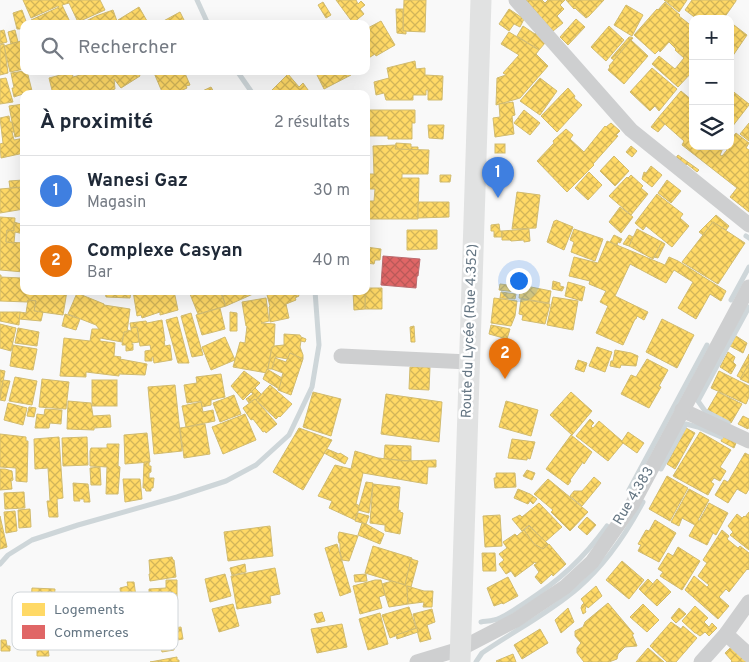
<!DOCTYPE html>
<html lang="fr">
<head>
<meta charset="utf-8">
<style>
  :root { --surface:#fff; --page:#f6f6f7; --text:#1f2937; --muted:#747a83; --line:#e0e1e3; --accent:#db2777 }
  body { margin:0; font-family:Overpass,sans-serif; background:var(--page); color:var(--text) }
  .controls { position:absolute; right:15px; top:15px; display:grid; overflow:hidden; border-radius:10px; box-shadow:0 5px 20px #0002 }
  .controls button { width:45px; height:45px; display:grid; place-items:center; padding:0; border:0; border-bottom:1px solid var(--line); background:var(--surface); color:var(--text); font:25px sans-serif }
  .you { position:absolute; left:518px; top:280px; width:18px; height:18px; margin:-12px; border:4px solid #fff; border-radius:50%; background:#1a73e8; box-shadow:0 0 0 8px #1a73e833 }
  .badge { display:grid; place-items:center; width:32px; height:32px; border-radius:50%; background:var(--accent); color:#fff; font-size:16px; font-weight:700 }
  .pin { position:absolute; translate:-50% -41px; filter:drop-shadow(0 1px 2px #0008) }
  .pin::after { content:''; position:absolute; top:26px; width:18px; height:15px; background:inherit; clip-path:polygon(0 0,100% 0,50% 100%) }
  .list { margin:0; padding:0; list-style:none }
  h2 { display:flex; justify-content:space-between; align-items:center; height:65px; margin:0; padding:0 20px; font-size:21px }
  h2 small { font-size:16px; font-weight:400; color:var(--muted) }
  .list li { display:grid; grid-template-columns:32px 1fr auto; gap:15px; align-items:center; box-sizing:border-box; height:70px; padding:0 20px; border-top:1px solid var(--line) }
  .list b { display:block; font-size:19px; white-space:nowrap }
  .list p { margin:0; font-size:16px; white-space:nowrap; color:var(--muted) }
  .list em { font-size:16px; font-style:normal; color:var(--muted) }
  .icon { flex:none; width:28px; height:28px; fill:none; stroke:currentColor; stroke-width:2; stroke-linecap:round; stroke-linejoin:round }
  .map { position:relative; flex:none; width:749px; height:662px; overflow:hidden }
  .search { position:absolute; background:var(--surface); box-shadow:0 5px 20px #0002; left:20px; top:20px; width:350px; height:55px; display:flex; align-items:center; gap:12px; box-sizing:border-box; padding:0 18px; border-radius:10px; color:var(--muted); font-size:19px }
  .panel { position:absolute; background:var(--surface); box-shadow:0 5px 20px #0002; left:20px; top:90px; width:350px; height:205px; border-radius:10px }
  .map>svg:first-child { display:block }
  .homes { fill:url(#homes-cross-hatch); stroke:#d1bb6f }
  .shops { fill:url(#shops-cross-hatch); stroke:#bb6b6f }
  .lines { fill:none; stroke-linecap:round; stroke-linejoin:round }
  .stream { stroke:#ced6d9; stroke-width:5 }
  .minor { stroke:#cecfd0; stroke-width:15 }
  .secondary { stroke:#e1e2e2; stroke-width:21 }
  .labels { text-anchor:middle; dominant-baseline:central; stroke-width:5; stroke-linejoin:round; paint-order:stroke }
  .street-label { font-size:14px; fill:#657683; stroke:#fff }
  .key { fill:#fff; stroke:#d1d6da; stroke-width:1 }
  .key-label { font-size:14px; fill:#657683 }
</style>
</head>
<body>
<div class="map">
<svg width="749" height="662" viewBox="0 0 749 662">
  <defs>
    <pattern id="homes-cross-hatch" width="8" height="8" patternUnits="userSpaceOnUse" patternTransform="scale(1.25)"><rect width="8" height="8" fill="#ffd966"/><path d="M0 0l8 8M0 8l8-8" fill="none" stroke="#d2b559"/></pattern>
    <pattern id="shops-cross-hatch" width="8" height="8" patternUnits="userSpaceOnUse" patternTransform="scale(1.25)"><rect width="8" height="8" fill="#e06666"/><path d="M0 0l8 8M0 8l8-8" fill="none" stroke="#b95959"/></pattern>
  </defs>
  <rect width="100%" height="100%" fill="#f9f9f9"/>
  <g class="homes">
    <path d="M23 0H100L105 10 78 22 69 3 62 5 71 24H32L31 20 59 7 58 6 31 18Z"/>
    <path d="M336 0H356L358 4 361 1 365 5 360 9 364 14 353 23Z"/>
    <path d="M404 0H426L425 32 403 31Z"/>
    <path d="M526 0H542L545 3 548 0H565L560 5 564 9 557 16 563 23 553 31Z"/>
    <path d="M566 0H604L589 16 586 18 575 8 574 9Z"/>
    <path d="M664 0H687L679 12Z"/>
    <path d="M692 0H736V1L724 18 725 19H697L685 10Z"/>
    <path d="M323 2 331 15 326 18 318 5Z"/>
    <path d="M665 2 680 15 679 16 693 27V71L678 87 652 64 659 56 675 69 684 58 675 50 676 49 669 42 660 52 659 50 655 54 634 35 657 9 658 10Z"/>
    <path d="M626 5 643 15 632 36 614 25Z"/>
    <path d="M139 7 147 21 143 24H120L118 20Z"/>
    <path d="M396 9H403V31H406V34L397 33Z"/>
    <path d="M509 9 524 19 520 27 514 24 509 31 499 24Z"/>
    <path d="M22 10 27 24H24V29H17L13 13Z"/>
    <path d="M113 10 118 24H80L96 16Z"/>
    <path d="M180 12 186 24H158Z"/>
    <path d="M576 19 585 27 568 45 560 37Z"/>
    <path d="M381 21 395 45 376 56 375 54 367 59 366 29Z"/>
    <path d="M730 22 747 35 732 57 730 55Z"/>
    <path d="M523 26 535 34 536 33 541 38 540 39 545 43 539 50 517 36Z"/>
    <path d="M609 26 624 40 606 61 591 47Z"/>
    <path d="M4 30 7 42 0 44V31Z"/>
    <path d="M15 30 18 42 11 44 8 32Z"/>
    <path d="M509 32 539 50 536 54 548 66 520 98 496 105 497 78 506 75 503 73 519 55 501 44Z"/>
    <path d="M629 37H631L633 38 614 60 611 58Z"/>
    <path d="M24 40V69L10 72 4 46Z"/>
    <path d="M631 40 648 56 624 84 608 70 610 67 609 66Z"/>
    <path d="M4 44 8 73 0 75V45Z"/>
    <path d="M415 61 416 69 425 68V75L443 76 442 100H428V90H426V95H413V100H386L384 93 376 95 374 82 389 78 387 68Z"/>
    <path d="M652 68 677 89 659 111 655 106 650 111 630 92Z"/>
    <path d="M24 71H27L32 91 14 97 12 88H14L11 73Z"/>
    <path d="M83 71H138L140 76 121 88 114 79 115 89 100 94H53L49 78 72 72 73 77 84 74Z"/>
    <path d="M159 71H184L190 85 186 86 187 88 174 94H163L154 73Z"/>
    <path d="M315 71H352L350 72 351 75 324 89Z"/>
    <path d="M288 74 299 87 303 83 311 94H268Z"/>
    <path d="M6 78 13 102 0 104V79Z"/>
    <path d="M540 78 557 91 540 115 520 101Z"/>
    <path d="M211 87 215 94H196Z"/>
    <path d="M568 88 575 96 574 98 582 105 557 132 541 116Z"/>
    <path d="M730 89 749 104V105L732 127 730 126Z"/>
    <path d="M681 91 693 101V146H724L720 155 722 156 727 150 724 148 725 146H730V140L736 133 749 143 746 148 749 150V212L730 197 737 188 682 145 684 141 658 118Z"/>
    <path d="M513 102 515 115 512 116 514 134 495 137 493 118 500 117 499 104Z"/>
    <path d="M24 104V135L15 137 9 106Z"/>
    <path d="M366 110H415V123H412V139H388V136H366Z"/>
    <path d="M524 110 540 123 530 135 514 123Z"/>
    <path d="M9 116 10 122H12L14 132H12L14 140 24 138V153L1 158 0 144 3 143 0 118Z"/>
    <path d="M658 118 665 124 658 132 651 127Z"/>
    <path d="M611 123 620 131 616 135 618 136 593 164 594 165 567 192 537 161 554 143 553 141 566 129 573 135 570 139 584 152 605 126 606 127Z"/>
    <path d="M749 123V141L740 134Z"/>
    <path d="M428 125H444L443 139 429 138Z"/>
    <path d="M396 143 411 144V147H418V150L395 149Z"/>
    <rect x="495" y="144" width="10" height="9"/>
    <path d="M396 145 395 149 429 150 428 174H402V178H419L418 219H367V201H374L375 189H366V174H374L373 146Z"/>
    <path d="M631 146 637 151 632 157 626 152Z"/>
    <path d="M678 155 699 170 697 172 687 164 684 167 675 159Z"/>
    <path d="M614 156 629 171 615 186 600 171Z"/>
    <path d="M651 166 662 175 652 187 642 179 644 172 646 173Z"/>
    <path d="M589 172 602 185 588 200 575 188Z"/>
    <path d="M440 175H451L450 182H440Z"/>
    <path d="M631 175 643 186 641 188 648 194 631 215 609 196 627 177 628 178Z"/>
    <path d="M23 180 24 187 10 188 9 181Z"/>
    <path d="M667 180 681 191 671 203 658 193Z"/>
    <path d="M24 187V209L0 213V189Z"/>
    <path d="M517 192 540 195 536 228 512 229Z"/>
    <path d="M657 194 683 214 680 218 689 226 672 247 646 226 643 230 635 223Z"/>
    <path d="M419 202H449V217L418 218V204H419Z"/>
    <path d="M620 207 633 217 621 233 609 222Z"/>
    <path d="M716 215 729 226 726 230 713 222 703 235 699 232Z"/>
    <path d="M0 217 15 218 14 231 7 230 6 242 24 243V272L0 270Z"/>
    <path d="M556 220 573 227 564 250 547 242 554 221H555Z"/>
    <path d="M14 222 24 225V234L15 232 14 243 6 242 7 230 14 231Z"/>
    <path d="M713 222 745 243 718 284 682 262Z"/>
    <path d="M499 224 500 231H502V237H494V231H491V225Z"/>
    <path d="M529 229 530 241 524 242V240L511 241 510 240H502V231Z"/>
    <path d="M574 229 603 239 595 261 571 252 574 242 570 240Z"/>
    <path d="M637 229 662 242 653 259 629 246Z"/>
    <path d="M407 230H437V249L407 250Z"/>
    <path d="M614 235 622 239 620 243 618 242 617 245 610 242Z"/>
    <path d="M629 235 633 237 629 246 623 244Z"/>
    <path d="M607 241 665 265 669 257 678 261 726 291 721 301 710 294 696 319 678 308 693 282 674 270 666 283 630 264 615 296 648 312 644 320 637 316 636 319H635L623 345 596 333 608 306 600 302 606 291 589 284 590 281 569 276 574 257 598 263Z"/>
    <path d="M662 242 665 244 658 258 654 257Z"/>
    <path d="M366 247 381 249 380 260H375L374 264 366 263Z"/>
    <path d="M0 275H1V277L21 278V276H24V291H67L63 315 34 311 36 301 28 300V302L0 301Z"/>
    <path d="M553 281 560 283V286L564 287 562 291 552 289Z"/>
    <path d="M568 282 585 287 582 301 565 296Z"/>
    <path d="M500 284 517 286 516 292 499 290Z"/>
    <path d="M521 285 551 291 549 303 519 298Z"/>
    <path d="M366 288H382V309H365V291H366Z"/>
    <path d="M105 291H131L130 298 106 297Z"/>
    <path d="M133 291H174L178 310 160 315V312L142 318 141 315 137 316Z"/>
    <path d="M198 291H220L226 306 198 314 190 294Z"/>
    <path d="M222 291H252L253 294 226 306 221 292Z"/>
    <path d="M266 291H297L299 296 295 298 296 300 286 304 289 318 270 322 269 307 270 306Z"/>
    <path d="M353 291H365V309L354 310Z"/>
    <path d="M501 292 516 294 515 299 500 298Z"/>
    <path d="M77 293 104 304V305L130 309 127 332H124L122 342 100 338V341L115 343 114 356 121 357 120 359 147 364 145 375 119 374V376L86 372V377L60 376 64 338 90 341 92 329H99L96 325 68 314Z"/>
    <path d="M553 297 578 301 573 330 547 325Z"/>
    <path d="M266 298 269 321 261 323 275 324 274 347H272L267 373 233 367 240 342 245 343 247 326H246L242 302Z"/>
    <path d="M494 298 517 301 515 316 511 326 491 323Z"/>
    <path d="M521 299 550 304 545 324 522 320 523 315 519 314Z"/>
    <path d="M28 300 36 301 34 311 43 312 41 321 19 319 20 312 26 313Z"/>
    <path d="M220 308 225 329 202 335 196 315Z"/>
    <path d="M0 312H20L19 325 0 321Z"/>
    <path d="M230 312 237 313V331H230Z"/>
    <path d="M191 313 203 355 192 357 181 316Z"/>
    <path d="M65 314 80 319 76 330 62 326Z"/>
    <path d="M177 317 189 363H178L166 320Z"/>
    <path d="M662 319 694 335 677 368 646 352Z"/>
    <path d="M162 320 165 341H164L165 346 170 345 172 360 154 363 153 357H152V361H145V351L151 350 150 345 140 346 137 327 131 328 130 323 146 321 147 323Z"/>
    <path d="M0 324 16 328 11 351 0 348Z"/>
    <path d="M491 325 510 329 507 339 489 334Z"/>
    <path d="M414 326 415 342H411L410 327Z"/>
    <path d="M137 327 139 342 132 343V345L133 344V350L126 351V345H122L124 332H127L128 330 131 331V328Z"/>
    <path d="M18 328 39 332 37 346 15 343Z"/>
    <path d="M284 334 300 335 301 337 306 339 305 342 301 341 300 347 303 355V359L290 353 288 359 276 357 272 369H268L272 347H274V346L284 345Z"/>
    <path d="M736 336 747 343 743 353 730 346Z"/>
    <path d="M225 337 235 360 211 370 202 347Z"/>
    <path d="M13 345 37 349 33 370 10 366Z"/>
    <path d="M597 347 612 352 605 372 589 366Z"/>
    <path d="M615 350 631 353 638 356 636 366 621 365 620 368 610 366 611 361H613Z"/>
    <path d="M728 352 735 357 733 362 736 365 731 374 720 367Z"/>
    <path d="M290 353 303 359 291 395 278 390 283 373 272 369 275 358 286 362Z"/>
    <path d="M749 354V364L741 378 737 376Z"/>
    <path d="M647 359 668 370 659 386 661 387 649 408 621 394 631 375 636 377Z"/>
    <path d="M578 360 587 363 584 372 575 369Z"/>
    <path d="M749 364V383L740 379Z"/>
    <path d="M410 367H430L429 390 409 389Z"/>
    <path d="M267 369 282 378 279 389 263 379Z"/>
    <path d="M0 370 5 371 0 398Z"/>
    <path d="M244 371 260 383 243 400 231 386Z"/>
    <path d="M719 371 749 386V397L746 404 711 388Z"/>
    <path d="M221 374 225 397 211 400V405L202 407 201 401 187 403 184 385 197 383 196 377Z"/>
    <path d="M15 377 37 381 32 405 9 401Z"/>
    <path d="M42 379 69 382 66 409 39 407Z"/>
    <path d="M3 380 10 381 5 401 0 400Z"/>
    <rect x="92" y="380" width="25" height="26"/>
    <path d="M175 385 182 451 154 454 148 387Z"/>
    <path d="M270 385 292 404 280 417 279 416 276 419 256 400Z"/>
    <path d="M255 388 261 394 256 400 255 399 249 403 246 399 253 394 251 392Z"/>
    <path d="M313 392 341 399 331 436 303 427Z"/>
    <path d="M571 392 592 411 572 435 550 415Z"/>
    <path d="M718 392 742 404 731 423 707 411Z"/>
    <path d="M386 394 442 402 439 442 381 434Z"/>
    <path d="M234 395 241 414 220 422 213 403Z"/>
    <path d="M255 399 277 424 266 433 265 431 263 432 253 419 251 420 243 408Z"/>
    <path d="M68 401 91 403 93 416 110 415 111 427 94 428V430L67 429Z"/>
    <path d="M506 401 538 410 531 436 499 427Z"/>
    <path d="M201 402 203 412 213 410 215 421 186 427 182 406Z"/>
    <path d="M8 403 27 408 23 425 4 420Z"/>
    <path d="M29 407 36 408 34 417 27 416Z"/>
    <path d="M45 409 62 410 61 424 50 423 49 428H35L37 414 44 415Z"/>
    <path d="M245 414 256 440 223 454 212 427Z"/>
    <path d="M743 416 749 419V427L748 429 738 424Z"/>
    <path d="M590 419 594 423 591 426 593 428 599 421 622 441 628 432 644 443 637 453 623 443 608 461 576 436Z"/>
    <path d="M205 424 210 454 184 458 180 428Z"/>
    <path d="M299 428 332 440 303 490 273 472Z"/>
    <path d="M686 428 695 433 675 469 667 464Z"/>
    <path d="M700 432 731 450 720 467 726 471 720 481 714 478 711 482 714 484 708 495 673 476Z"/>
    <path d="M147 433 150 462 125 464 124 435Z"/>
    <path d="M0 434 26 437V441H28L27 482 16 481V468L0 467Z"/>
    <path d="M571 435 592 452 584 464 583 462 570 480 571 481 568 485 546 469Z"/>
    <path d="M59 437 63 498 57 499 58 517H49L47 501H50L48 468 35 469 34 439Z"/>
    <path d="M87 437 88 465 63 466 62 438Z"/>
    <path d="M723 437 736 443 734 448 721 441Z"/>
    <path d="M512 439 535 442 530 459 527 458V460L508 458Z"/>
    <path d="M107 444H119L118 466 120 467 118 494H106L107 467 90 466V451L91 448H107Z"/>
    <path d="M385 445 411 446V461L384 459Z"/>
    <path d="M327 449 339 454 340 453 348 458 345 464 324 453Z"/>
    <path d="M355 451 378 458 405 461 436 460V467H428L427 484 363 473 356 504 360 506 355 520 329 508 332 501 318 496 335 465 351 469Z"/>
    <path d="M745 453 749 455V489L746 494 737 489 728 503 715 495 724 480 728 482Z"/>
    <path d="M144 462H149V466H151V472L149 473V478H154L153 488H151V491H146L145 488H143Z"/>
    <path d="M100 467 101 485H91L90 468Z"/>
    <path d="M0 469H5L12 471 13 480 11 481 12 489 0 490Z"/>
    <path d="M527 470 535 473 532 480 523 476Z"/>
    <path d="M496 473H515L516 487 495 488 494 478H496Z"/>
    <path d="M667 476 688 488 670 521 649 509Z"/>
    <path d="M594 477 601 483 582 506 570 496 574 491H582Z"/>
    <path d="M123 479H140L142 499 125 502Z"/>
    <path d="M548 479 588 512 570 531 551 512 553 510 534 494Z"/>
    <path d="M366 482 373 483 369 513 358 510Z"/>
    <path d="M73 483 88 484 90 502H84V499H79L80 501H74Z"/>
    <path d="M373 484 400 487 398 511 400 510V512L403 513 400 534 385 531V525L370 523Z"/>
    <path d="M518 489 530 494 537 499 533 504 530 501 528 504 514 498Z"/>
    <path d="M689 489 709 500 698 520 699 521 709 503 728 513 716 535 713 533 707 545 689 536 695 525 682 518 679 526 671 522Z"/>
    <path d="M24 492 25 508 5 509 4 493Z"/>
    <path d="M539 503 562 527 545 542 529 525 522 531 512 519 520 515 522 517Z"/>
    <path d="M30 509 31 527 19 528 18 510Z"/>
    <path d="M15 511 17 531 6 533 4 512Z"/>
    <path d="M749 512V550L730 535 733 532 728 526 737 514 742 518 744 516 745 517Z"/>
    <path d="M358 513 369 516 366 524 355 521Z"/>
    <path d="M500 515 502 546 485 547 483 516Z"/>
    <path d="M0 516 7 547 0 549Z"/>
    <path d="M587 517 596 525 587 535 578 527Z"/>
    <path d="M655 520 676 533 659 562 638 551 641 545 638 544 646 530 649 531Z"/>
    <path d="M362 523 366 524 384 534 380 544 358 535Z"/>
    <path d="M270 526 273 556 228 561 224 532Z"/>
    <path d="M529 526 548 544 543 549 534 544 524 530 523 531Z"/>
    <path d="M524 530 534 544 543 549 549 544 566 564 553 576 552 574 541 584 535 577 539 572 534 565 537 563 533 562 534 563 515 577 511 571 506 574 499 564 504 560 499 554 507 548 503 542 515 534 517 536Z"/>
    <path d="M722 530 729 536 727 539 738 548 740 546 749 553V569L748 570 747 569 729 592 726 589 719 597 729 606 718 619 685 590 694 576 707 587 709 585 698 576 707 563 703 560Z"/>
    <path d="M339 532 358 536 349 561 342 560 340 551V543H339L338 537Z"/>
    <path d="M337 544 351 592 340 596 325 548Z"/>
    <path d="M373 546 412 558 405 585 365 573Z"/>
    <path d="M678 547 700 561 682 590 660 576 663 572 658 569 668 553 673 556Z"/>
    <path d="M482 553H495L496 571H483Z"/>
    <path d="M172 557 173 560H174L176 577 150 581 149 574H150L149 560Z"/>
    <path d="M411 559 418 561 411 587 407 586 408 604 389 607 382 584 392 581 405 585Z"/>
    <path d="M622 561 644 580 629 599 606 580Z"/>
    <path d="M245 564 246 572 232 575 230 568Z"/>
    <path d="M275 568 280 594 270 596 271 603 237 609 231 576Z"/>
    <path d="M225 574 231 596 210 602 205 579Z"/>
    <path d="M366 574 367 581 355 582 354 575Z"/>
    <path d="M508 577 518 596 503 604 502 603 494 606 487 588Z"/>
    <path d="M648 579 653 584 644 594 639 589Z"/>
    <path d="M657 579 671 592 657 606 644 594Z"/>
    <path d="M166 580H177V608L161 609V607L152 608 151 603 122 607 120 588 128 586 127 582H134L136 597 149 594V589L166 588Z"/>
    <path d="M375 580H381L385 595 379 597 382 608 360 614 353 586Z"/>
    <path d="M407 586 424 591H433L432 607H423L424 602 408 604Z"/>
    <path d="M596 586 602 596 588 608 587 606 586 607 585 610 586 612 583 614 581 608 582 605 584 603 581 599Z"/>
    <path d="M32 588 55 589 53 613H44V614L30 613Z"/>
    <path d="M608 603 634 634H632L637 646 625 647 618 654 617 659 609 662H584L577 653V648L581 643 575 636V631L583 627 585 622Z"/>
    <path d="M233 604 239 626 219 632 212 609Z"/>
    <path d="M643 604 659 620 647 632 630 617Z"/>
    <path d="M695 606 708 618 704 622 709 627 712 623 717 628 709 636 705 632 700 636 696 633H695L682 621Z"/>
    <path d="M409 607 416 628 390 638 382 615Z"/>
    <path d="M568 608 574 622 561 633 555 620Z"/>
    <path d="M679 608 686 614 676 623 671 618Z"/>
    <path d="M432 609 435 622 427 625 431 639 420 642 413 614Z"/>
    <path d="M322 612 325 621 317 623 314 614Z"/>
    <path d="M380 613 388 644 368 650 359 619Z"/>
    <path d="M22 622H38V624L63 625V647H48L49 656H37V649H23Z"/>
    <path d="M671 622 681 629 683 626 697 638 676 662H667L650 646Z"/>
    <path d="M342 624 347 647 317 653 311 629Z"/>
    <path d="M181 627 183 639 166 642 165 629Z"/>
    <path d="M417 628 418 632 397 639 396 635Z"/>
    <path d="M540 629 548 643 522 659 514 645Z"/>
    <path d="M1 640H6L7 646H10V651H1Z"/>
    <path d="M173 642 174 650 162 652 160 645Z"/>
    <path d="M732 646 748 662H731L732 661 725 653Z"/>
    <path d="M648 648 664 662H636Z"/>
    <path d="M513 654 516 662H497L496 661Z"/>
    <path d="M177 657V660H179V662H150Z"/>
  </g>
  <path class="shops" d="M383 256 420 259 418 276H417L416 288 381 285Z"/>
  <g class="lines">
    <g class="stream">
      <path d="M197 0 208 24"/>
      <path d="M237 71 253 94"/>
      <path d="M746 236 749 238"/>
      <path d="M731 300 749 267"/>
      <path d="M728 423 705 411 698 401 749 307"/>
      <path d="M661 469 686 424 698 427 721 437"/>
      <path d="M629 490 707 345"/>
      <path d="M0 564 8 555 32 540 78 525 177 497 226 481 256 465 289 435 312 387 319 345 315 291"/>
      <path d="M481 622C487 621 494 621 500 618 509 614 518 607 526 602 560 580 583 559 607 526"/>
      <path d="M476 662 482 653C514 631 549 613 578 588 606 564 626 534 643 502"/>
    </g>
    <g class="minor">
      <path d="M516 0 631 130 749 225"/>
      <path d="M341 356 469 362"/>
      <path d="M682 410 749 441"/>
      <path d="M726 634 749 655"/>
      <path d="M417 662 460 649 516 620 565 587 592 562 632 505 749 287"/>
      <path d="M701 662 726 634 749 602"/>
    </g>
    <path class="secondary" d="M460 662 481 0"/>
  </g>
  <g class="labels">
    <g class="street-label">
      <text transform="translate(470 331) rotate(-88)">Route du Lycée (Rue 4.352)</text>
      <text transform="translate(634 496) rotate(-59)">Rue 4.383</text>
    </g>
  </g>
  <rect x="12" y="592" width="166" height="58" rx="8" class="key"/>
  <rect x="22" y="603" width="23" height="13" fill="#ffd966"/>
  <rect x="22" y="625" width="23" height="14" fill="#e06666"/>
  <g class="key-label">
    <text x="54" y="614">Logements</text>
    <text x="54" y="637">Commerces</text>
  </g>
</svg>
<div class="controls">
<button>+</button>
<button>−</button>
<button><svg class="icon" aria-label="layers" viewBox="0 0 24 24"><path d="M12 4l9 5-9 5-9-5zM3 14l9 5 9-5"/></svg></button>
</div>
<div class="you"></div>
<div class="pin badge" style="left:498px;top:198px;background:#3f7fe0">1</div>
<div class="pin badge" style="left:505px;top:379px;background:#e8710a">2</div>
<div class="search"><svg class="icon" aria-label="search" viewBox="0 0 24 24"><circle cx="10" cy="10" r="6"/><path d="M15 15l6 6"/></svg>Rechercher</div>
<section class="panel">
<h2>À proximité<small>2 résultats</small></h2>
<ul class="list">
<li><span class="badge" style="background:#3f7fe0">1</span><div><b>Wanesi Gaz</b><p>Magasin</p></div><em>30 m</em></li>
<li><span class="badge" style="background:#e8710a">2</span><div><b>Complexe Casyan</b><p>Bar</p></div><em>40 m</em></li>
</ul>
</section>
</div>
</body>
</html>
